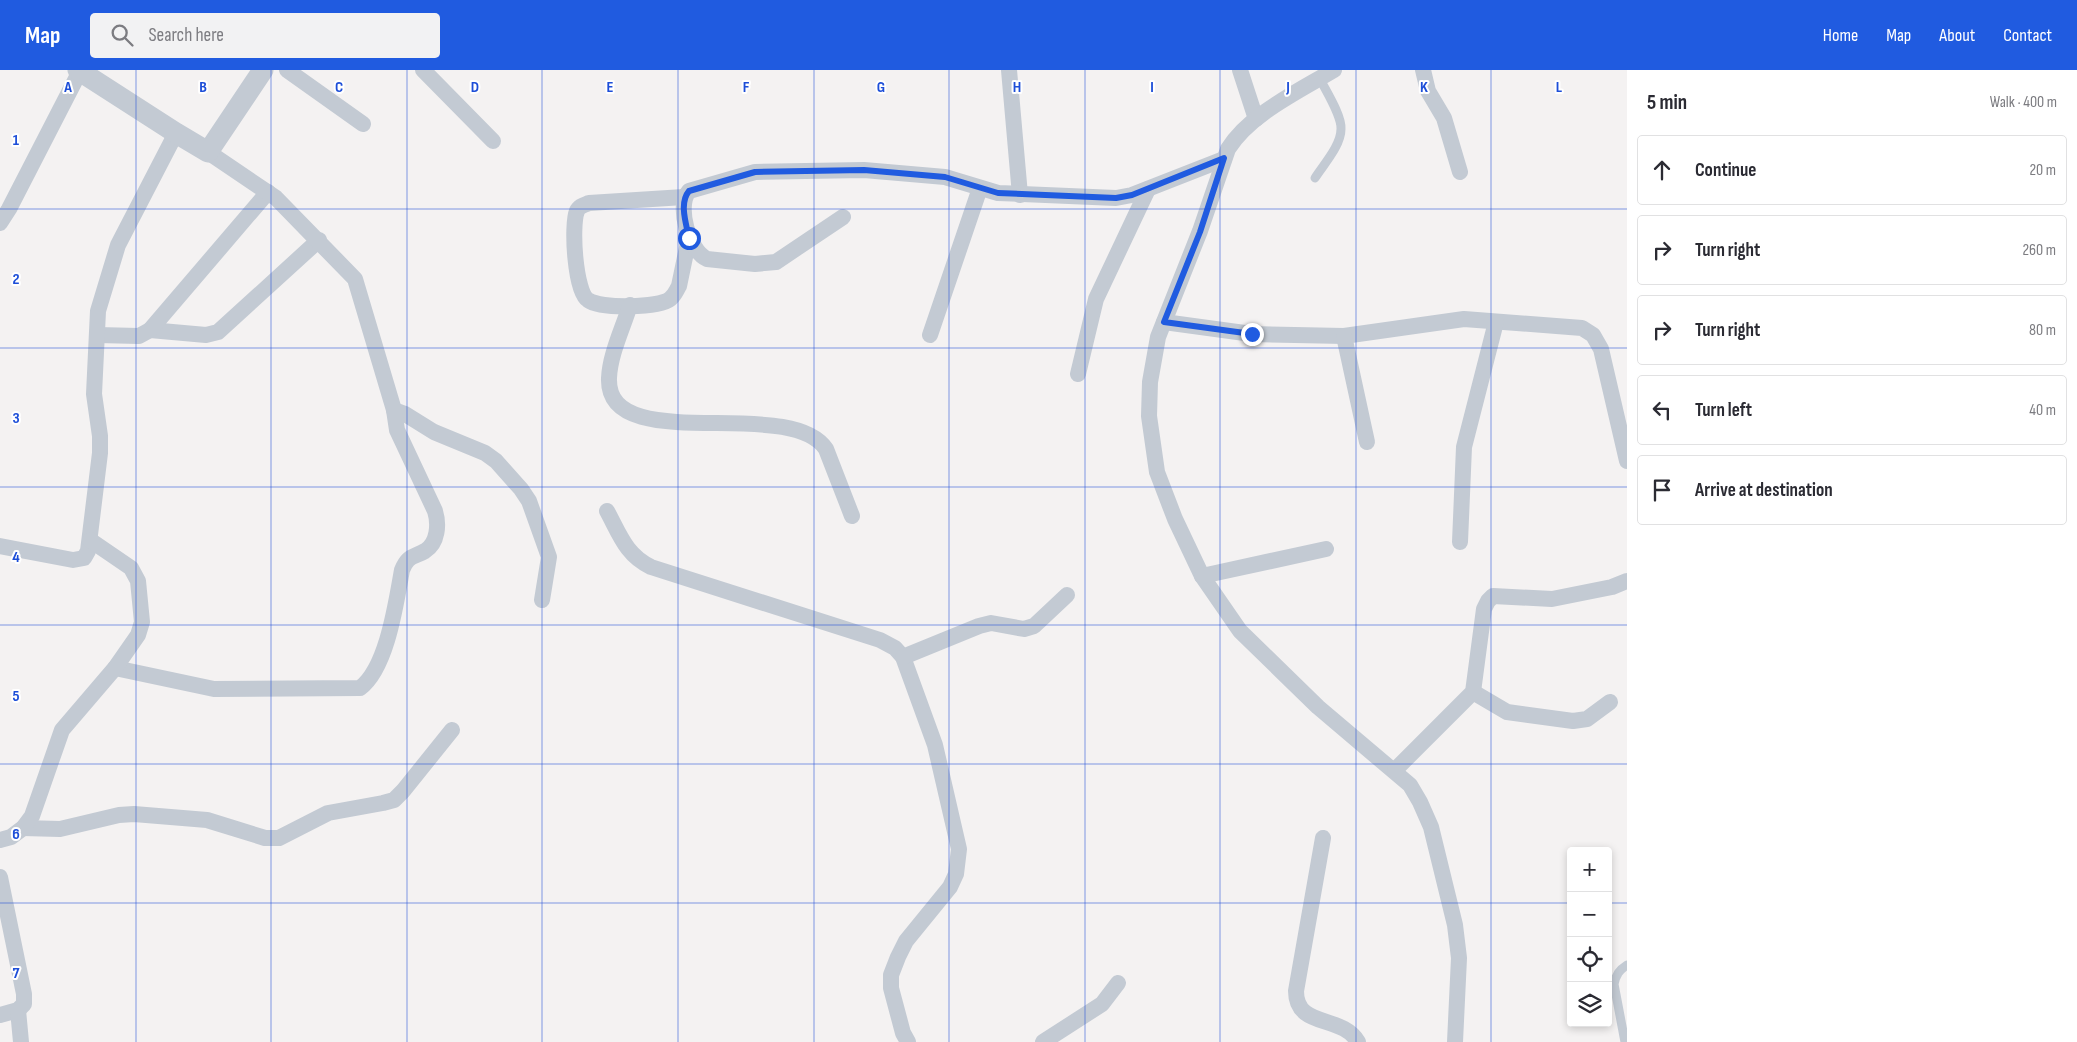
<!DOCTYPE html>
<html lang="en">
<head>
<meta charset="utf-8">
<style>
  :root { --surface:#fff; --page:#f2f2f3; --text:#2b2b33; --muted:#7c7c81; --line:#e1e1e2; --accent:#205be0 }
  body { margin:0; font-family:"Sofia Sans Condensed",sans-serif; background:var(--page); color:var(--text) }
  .controls { position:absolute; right:15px; bottom:15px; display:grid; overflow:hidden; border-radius:5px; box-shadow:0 2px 8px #0003 }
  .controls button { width:45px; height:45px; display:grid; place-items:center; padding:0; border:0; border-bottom:1px solid var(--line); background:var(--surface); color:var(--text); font:25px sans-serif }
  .stop { position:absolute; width:15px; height:15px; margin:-11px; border:4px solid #205be0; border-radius:50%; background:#fff }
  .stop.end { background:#205be0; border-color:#fff; box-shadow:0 1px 5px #0008 }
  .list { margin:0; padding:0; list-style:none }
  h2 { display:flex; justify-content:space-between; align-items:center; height:65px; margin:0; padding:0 20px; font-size:21px }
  h2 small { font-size:16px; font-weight:400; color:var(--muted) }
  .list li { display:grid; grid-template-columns:32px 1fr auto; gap:15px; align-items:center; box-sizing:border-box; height:70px; margin:0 10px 10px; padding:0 10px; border:1px solid var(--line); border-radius:5px }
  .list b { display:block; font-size:19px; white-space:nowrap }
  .list em { font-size:16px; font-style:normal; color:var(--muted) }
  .icon { flex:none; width:28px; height:28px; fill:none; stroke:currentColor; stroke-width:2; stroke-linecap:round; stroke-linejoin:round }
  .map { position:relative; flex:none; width:1627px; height:972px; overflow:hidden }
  header { display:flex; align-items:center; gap:30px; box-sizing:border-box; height:70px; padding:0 25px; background:var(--accent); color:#fff }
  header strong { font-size:24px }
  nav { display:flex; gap:28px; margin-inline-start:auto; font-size:18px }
  .search { width:350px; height:45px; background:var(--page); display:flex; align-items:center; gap:12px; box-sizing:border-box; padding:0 18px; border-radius:5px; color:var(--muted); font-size:19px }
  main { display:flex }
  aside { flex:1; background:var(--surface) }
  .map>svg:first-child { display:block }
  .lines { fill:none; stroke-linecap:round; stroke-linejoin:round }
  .service { stroke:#c3cad3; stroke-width:9 }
  .minor { stroke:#c3cad3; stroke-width:16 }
  .tertiary { stroke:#c3cad3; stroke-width:21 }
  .route { stroke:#205be0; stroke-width:6 }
  .grid { fill:none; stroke:#1d4ed8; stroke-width:1; stroke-opacity:0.55 }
  .grid-label { font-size:16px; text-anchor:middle; font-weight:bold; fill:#1d4ed8; stroke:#fff; stroke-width:4; stroke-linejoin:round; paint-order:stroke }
</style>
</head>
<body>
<header>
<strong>Map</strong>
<div class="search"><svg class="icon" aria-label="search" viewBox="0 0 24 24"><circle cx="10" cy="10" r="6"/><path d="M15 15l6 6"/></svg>Search here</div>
<nav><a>Home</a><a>Map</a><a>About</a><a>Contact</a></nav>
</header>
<main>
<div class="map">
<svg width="1627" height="972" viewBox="0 0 1627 972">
  <rect width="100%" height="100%" fill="#f4f2f2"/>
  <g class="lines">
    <g class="service">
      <path d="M1315 108C1323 95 1341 76 1341 59 1342 46 1326 21 1320 9"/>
      <path d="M1625 972 1614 914C1616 905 1619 900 1627 895"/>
    </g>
    <g class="minor">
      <path d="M287 0 363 54"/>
      <path d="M423 0 493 71"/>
      <path d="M1009 0 1020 125"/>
      <path d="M1240 0 1256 49"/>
      <path d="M1334 0C1299 21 1250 44 1228 79L1200 161 1158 267 1150 312 1149 346 1157 402 1175 449 1202 506 1240 561 1318 637 1410 715 1420 732 1431 757 1455 855 1459 888 1455 972"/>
      <path d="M1423 0 1428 21 1444 48 1460 102"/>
      <path d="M684 127 589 133C584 135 579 136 577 141 571 155 575 222 588 230 600 239 659 238 670 229 675 225 676 221 679 216L689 168"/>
      <path d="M843 147 776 192 755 194 707 189C689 181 676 136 689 121L755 102 864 100 945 107 998 123 1116 128 1132 125 1224 89"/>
      <path d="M0 153 9 139 80 1"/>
      <path d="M630 235C623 258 610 284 609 308 606 388 789 324 826 379L852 446"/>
      <path d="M1164 252 1252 264 1344 266 1464 249 1582 258 1593 265 1601 279 1627 391"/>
      <path d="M150 260 206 265 218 262 319 170"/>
      <path d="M97 265 139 266 150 260 268 122"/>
      <path d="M930 265 980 118"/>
      <path d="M1344 266 1367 372"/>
      <path d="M1078 304 1096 229 1148 119"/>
      <path d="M394 340 405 344 434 362 485 383 496 391 521 419 529 431 549 487 542 530"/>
      <path d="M607 441C620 465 626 485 651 497L880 570 895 578 903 587 935 675 959 779 956 804 950 817 906 871 898 887 891 905V918L903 963 908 972"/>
      <path d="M1460 472 1464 377 1496 252"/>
      <path d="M0 476 73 490 84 488 88 481 100 383V366L94 324 98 241 118 175 176 63"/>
      <path d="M1202 506 1326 479"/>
      <path d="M903 587 979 556 991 553 1024 559 1034 556 1067 525"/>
      <path d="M115 598 214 619 360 618C387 598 396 533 402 500 408 485 413 488 425 481 438 473 439 454 435 441L397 360 394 340 355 209 276 128 208 82"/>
      <path d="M1473 622 1507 642 1573 651 1587 649 1610 632"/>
      <path d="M1395 700 1473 622 1484 539 1488 531 1493 526 1552 529 1612 517 1627 511"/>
      <path d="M23 758 60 759 119 745 134 744 207 750 265 768H279L328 743 383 733 394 730 403 721 452 660"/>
      <path d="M1323 768 1296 921C1296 959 1342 944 1358 972"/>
      <path d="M0 770 11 767 23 758 32 746 62 660 115 598 138 565 142 552 138 511 131 498 90 470"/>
      <path d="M0 807 24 924V934L18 940 0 945"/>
      <path d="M18 940 21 972"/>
      <path d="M1043 972 1102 934 1118 913"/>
    </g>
    <path class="tertiary" d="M78 0 176 63 208 82 263 0"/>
  </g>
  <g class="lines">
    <path class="route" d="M689 168C686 153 679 133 689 121L755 102 864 100 945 107 998 123 1116 128 1132 125 1224 88 1200 162 1164 252 1252 264"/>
  </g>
  <path class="grid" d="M136 0V972M271 0V972M407 0V972M542 0V972M678 0V972M814 0V972M949 0V972M1085 0V972M1220 0V972M1356 0V972M1491 0V972M0 139H1627M0 278H1627M0 417H1627M0 555H1627M0 694H1627M0 833H1571M1608 833H1627"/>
  <g class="grid-label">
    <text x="68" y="22">A</text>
    <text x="203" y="22">B</text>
    <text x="339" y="22">C</text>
    <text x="475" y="22">D</text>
    <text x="610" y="22">E</text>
    <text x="746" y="22">F</text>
    <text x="881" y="22">G</text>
    <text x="1017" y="22">H</text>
    <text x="1152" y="22">I</text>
    <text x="1288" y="22">J</text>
    <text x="1424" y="22">K</text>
    <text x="1559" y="22">L</text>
    <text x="16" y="75">1</text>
    <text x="16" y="214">2</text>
    <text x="16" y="353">3</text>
    <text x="16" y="492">4</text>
    <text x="16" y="631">5</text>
    <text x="16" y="769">6</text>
    <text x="16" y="908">7</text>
  </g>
</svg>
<div class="controls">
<button>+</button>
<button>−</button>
<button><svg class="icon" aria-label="locate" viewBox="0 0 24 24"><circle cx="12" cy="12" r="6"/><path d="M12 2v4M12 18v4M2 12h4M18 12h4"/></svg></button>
<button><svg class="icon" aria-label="layers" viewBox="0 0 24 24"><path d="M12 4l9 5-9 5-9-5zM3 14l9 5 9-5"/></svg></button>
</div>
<div class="stop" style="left:689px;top:168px"></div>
<div class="stop end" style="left:1252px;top:264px"></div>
</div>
<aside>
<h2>5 min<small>Walk · 400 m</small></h2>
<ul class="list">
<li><svg class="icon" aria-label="ahead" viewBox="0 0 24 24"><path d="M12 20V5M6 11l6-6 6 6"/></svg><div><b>Continue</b></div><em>20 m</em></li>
<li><svg class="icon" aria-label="right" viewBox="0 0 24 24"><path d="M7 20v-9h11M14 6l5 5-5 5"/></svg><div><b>Turn right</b></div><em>260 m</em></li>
<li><svg class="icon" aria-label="right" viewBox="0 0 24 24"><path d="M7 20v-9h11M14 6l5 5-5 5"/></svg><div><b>Turn right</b></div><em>80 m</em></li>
<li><svg class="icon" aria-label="left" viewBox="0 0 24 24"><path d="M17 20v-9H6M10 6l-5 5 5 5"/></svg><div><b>Turn left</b></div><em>40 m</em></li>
<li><svg class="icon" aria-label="arrive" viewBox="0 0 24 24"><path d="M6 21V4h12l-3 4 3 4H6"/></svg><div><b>Arrive at destination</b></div></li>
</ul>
</aside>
</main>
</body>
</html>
